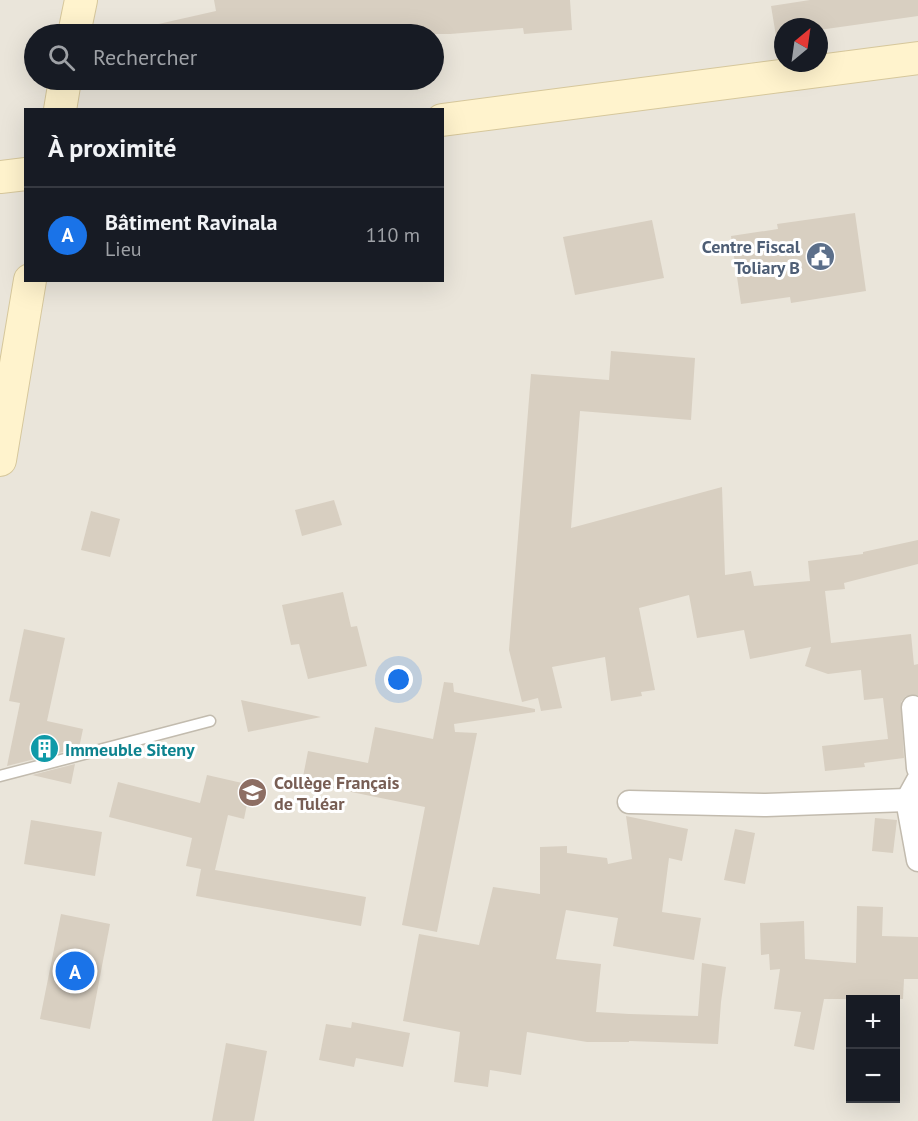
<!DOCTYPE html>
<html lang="fr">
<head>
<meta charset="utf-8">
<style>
  :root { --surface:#171b24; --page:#20242c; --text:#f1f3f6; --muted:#9ea1a6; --line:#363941; --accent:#1a73e8 }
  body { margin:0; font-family:"PT Sans",sans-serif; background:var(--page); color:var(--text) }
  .controls { position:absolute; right:18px; bottom:18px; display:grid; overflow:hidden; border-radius:0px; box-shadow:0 6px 24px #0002 }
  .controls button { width:54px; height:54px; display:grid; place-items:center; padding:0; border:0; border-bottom:2px solid var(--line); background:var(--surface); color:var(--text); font:30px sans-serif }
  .compass { position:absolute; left:774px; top:18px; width:54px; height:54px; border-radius:50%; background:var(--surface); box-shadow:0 6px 24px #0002; rotate:29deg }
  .you { position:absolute; left:399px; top:680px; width:21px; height:21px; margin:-15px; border:4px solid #fff; border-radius:50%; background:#1a73e8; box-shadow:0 0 0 9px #1a73e833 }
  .badge { display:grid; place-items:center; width:39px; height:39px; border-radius:50%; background:var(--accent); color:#fff; font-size:20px; font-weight:700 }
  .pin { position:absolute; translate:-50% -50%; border:3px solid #fff; box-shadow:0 2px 6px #0006 }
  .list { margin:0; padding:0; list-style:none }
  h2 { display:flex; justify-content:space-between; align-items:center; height:78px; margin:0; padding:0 24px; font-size:26px }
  h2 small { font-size:20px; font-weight:400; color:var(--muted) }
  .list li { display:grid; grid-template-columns:39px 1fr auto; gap:18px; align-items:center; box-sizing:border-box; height:96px; padding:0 24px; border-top:2px solid var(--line) }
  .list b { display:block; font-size:22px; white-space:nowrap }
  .list p { margin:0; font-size:20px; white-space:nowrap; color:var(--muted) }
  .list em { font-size:20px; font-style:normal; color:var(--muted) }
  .icon { flex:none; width:33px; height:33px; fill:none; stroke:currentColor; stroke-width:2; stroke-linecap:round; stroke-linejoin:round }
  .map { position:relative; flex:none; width:918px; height:1121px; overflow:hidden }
  .search { position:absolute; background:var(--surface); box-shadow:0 6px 24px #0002; left:24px; top:24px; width:420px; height:66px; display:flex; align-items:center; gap:15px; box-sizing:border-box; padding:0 21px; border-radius:33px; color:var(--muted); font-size:22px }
  .panel { position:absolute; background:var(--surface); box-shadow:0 6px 24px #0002; left:24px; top:108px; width:420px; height:174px; border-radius:0px }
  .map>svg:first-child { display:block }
  .residential { fill:#eae5da; fill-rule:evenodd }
  .building { fill:#d8cfc1 }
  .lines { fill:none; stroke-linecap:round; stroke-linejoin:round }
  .lane-casing { stroke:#c2bbae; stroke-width:13 }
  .street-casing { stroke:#c2bbae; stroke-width:25 }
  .secondary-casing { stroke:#d6c79b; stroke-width:34 }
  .lane { stroke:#fff; stroke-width:10 }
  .street { stroke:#fff; stroke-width:22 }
  .secondary { stroke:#fff3cd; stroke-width:32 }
  .labels { text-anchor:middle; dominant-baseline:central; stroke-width:6; stroke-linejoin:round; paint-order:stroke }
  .service-label { font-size:18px; font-weight:bold; fill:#4e5e75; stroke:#fff; text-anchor:end }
  .culture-label { font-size:18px; font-weight:bold; fill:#0d838f; stroke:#fff; text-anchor:start }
  .education-label { font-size:18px; font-weight:bold; fill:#785e54; stroke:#fff; text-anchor:start }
</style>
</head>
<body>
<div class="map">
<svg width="918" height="1121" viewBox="0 0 918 1121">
  <rect width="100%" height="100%" fill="#f6f3ec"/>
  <path class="residential" d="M0 0H918V1121H0ZM783 27H819V63H783ZM34 34H434V80H34ZM26 110H442V280H26ZM850 1000H896V1098H850Z"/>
  <g class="building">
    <path d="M214 0H570L572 30 524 34 523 28 450 34H155L154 25 216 11Z"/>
    <path d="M810 0H918V16L819 30V27H783V35L776 36 771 6Z"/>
    <path d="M855 213 866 291 791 303 790 297 741 304 731 236 778 229 777 224Z"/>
    <path d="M652 220 664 278 575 295 563 237Z"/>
    <path d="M611 351 695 358 691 420 580 411 571 528 722 487 725 575 751 571 754 586 810 581 808 561 863 554V552L918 540V564L844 583 845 589 825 591 831 643 911 634 914 665 918 664V695L906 696 901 702 904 758 864 763 865 767 825 771 822 746 888 739 883 698 864 700 861 670 828 674 805 666 811 647 750 659 744 630 697 638 689 595 639 608 655 690 641 692 642 696 611 701 605 657 552 667 562 708 541 711 538 698 522 702 509 650 531 374 609 380Z"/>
    <path d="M334 500 342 525 302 536 295 510Z"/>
    <path d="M91 511 120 519 110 557 81 550Z"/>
    <path d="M343 592 351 627 357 626 367 666 308 679 299 644 291 645 282 605Z"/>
    <path d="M24 629 65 638 47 721 83 729 79 748 7 766 20 703 9 701Z"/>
    <path d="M444 682 453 683 454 692 535 709V712L454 724 455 732 477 733 437 932 402 925 425 807 302 782 308 751 368 763 375 727 433 739Z"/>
    <path d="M241 700 321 717 248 732Z"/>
    <path d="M75 764 71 784 32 775Z"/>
    <path d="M207 775 251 785 244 819 228 815 215 870 366 897 361 926 196 896 201 869 186 866 192 838 109 817 118 782 200 803Z"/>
    <path d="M626 816 688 829 682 861 669 858 662 912 701 918 694 960 613 946 618 918 566 910 556 959 601 964 596 1012 629 1014 698 1016 702 963 726 967 721 1002 718 1044 629 1041V1042H587L527 1032 521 1075 490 1070 488 1087 454 1082 460 1032 403 1021 419 934 479 945 493 887 540 894V847L567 846V853L607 858 608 864 632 859Z"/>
    <path d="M875 818 897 820 893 853 872 851Z"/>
    <path d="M31 820 102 832 95 876 24 864Z"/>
    <path d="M735 829 755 833 745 884 724 880Z"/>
    <path d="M857 906 883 907 882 936 918 937V979H904L903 999H824L814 1050 794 1046 801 1012 774 1009 780 969 770 970 769 954 761 955 760 923 804 921 805 959 856 963Z"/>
    <path d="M61 914 110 924 90 1029 40 1019Z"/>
    <path d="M352 1022 410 1033 403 1067 356 1058 354 1067 319 1060 326 1024 351 1028Z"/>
    <path d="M226 1043 267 1051 254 1121H212Z"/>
  </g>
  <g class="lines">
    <defs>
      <path id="lane" d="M0 776 210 721"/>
      <g id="street">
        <path d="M913 707 918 768"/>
        <path d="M918 780 907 800 918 860"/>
        <path d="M629 802 766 805 907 800"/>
      </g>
      <g id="secondary">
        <path d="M74 34 81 0"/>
        <path d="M60 110 65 80"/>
        <path d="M442 120 918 58"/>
        <path d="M0 177 26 174"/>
        <path d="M0 460 30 280"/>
      </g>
    </defs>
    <use href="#lane" class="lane-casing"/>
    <use href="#street" class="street-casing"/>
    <use href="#secondary" class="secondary-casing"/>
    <use href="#lane" class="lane"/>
    <use href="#street" class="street"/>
    <use href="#secondary" class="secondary"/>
  </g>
  <defs>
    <symbol id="civic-disc" viewBox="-11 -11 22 22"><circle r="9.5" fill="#5c6f8a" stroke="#fff"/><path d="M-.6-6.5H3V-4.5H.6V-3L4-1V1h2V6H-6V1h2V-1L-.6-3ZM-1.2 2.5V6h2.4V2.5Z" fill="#fff"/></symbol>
    <symbol id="building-disc" viewBox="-11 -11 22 22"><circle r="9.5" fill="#0f9aa8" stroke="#fff"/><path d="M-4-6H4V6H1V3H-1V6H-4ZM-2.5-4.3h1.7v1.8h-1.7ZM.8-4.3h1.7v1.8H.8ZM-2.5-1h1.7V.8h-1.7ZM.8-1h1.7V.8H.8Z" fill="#fff"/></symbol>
    <symbol id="school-disc" viewBox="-11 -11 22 22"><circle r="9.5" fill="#8d6e63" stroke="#fff"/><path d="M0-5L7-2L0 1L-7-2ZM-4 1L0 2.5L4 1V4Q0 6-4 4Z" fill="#fff"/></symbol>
  </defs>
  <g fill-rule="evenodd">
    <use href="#civic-disc" x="804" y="240" width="33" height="33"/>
    <use href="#building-disc" x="28" y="732" width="33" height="33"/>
    <use href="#school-disc" x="236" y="776" width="33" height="33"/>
  </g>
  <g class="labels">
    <g class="service-label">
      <text x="800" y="246">Centre Fiscal<tspan x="800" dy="21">Toliary B</tspan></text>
    </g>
    <g class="culture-label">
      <text x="65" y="749">Immeuble Siteny</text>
    </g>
    <g class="education-label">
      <text x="274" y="782">Collège Français<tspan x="274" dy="21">de Tuléar</tspan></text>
    </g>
  </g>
</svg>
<div class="controls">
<button>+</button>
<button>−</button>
</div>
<svg class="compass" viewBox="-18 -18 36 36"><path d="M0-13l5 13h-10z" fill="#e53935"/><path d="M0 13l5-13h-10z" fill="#9ea1a6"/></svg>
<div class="you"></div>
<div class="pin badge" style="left:75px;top:971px">A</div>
<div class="search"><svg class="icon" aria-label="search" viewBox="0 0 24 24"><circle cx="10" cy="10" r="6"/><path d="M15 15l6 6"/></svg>Rechercher</div>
<section class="panel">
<h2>À proximité<small></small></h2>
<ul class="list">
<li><span class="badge">A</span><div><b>Bâtiment Ravinala</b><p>Lieu</p></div><em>110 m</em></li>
</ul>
</section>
</div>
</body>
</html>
